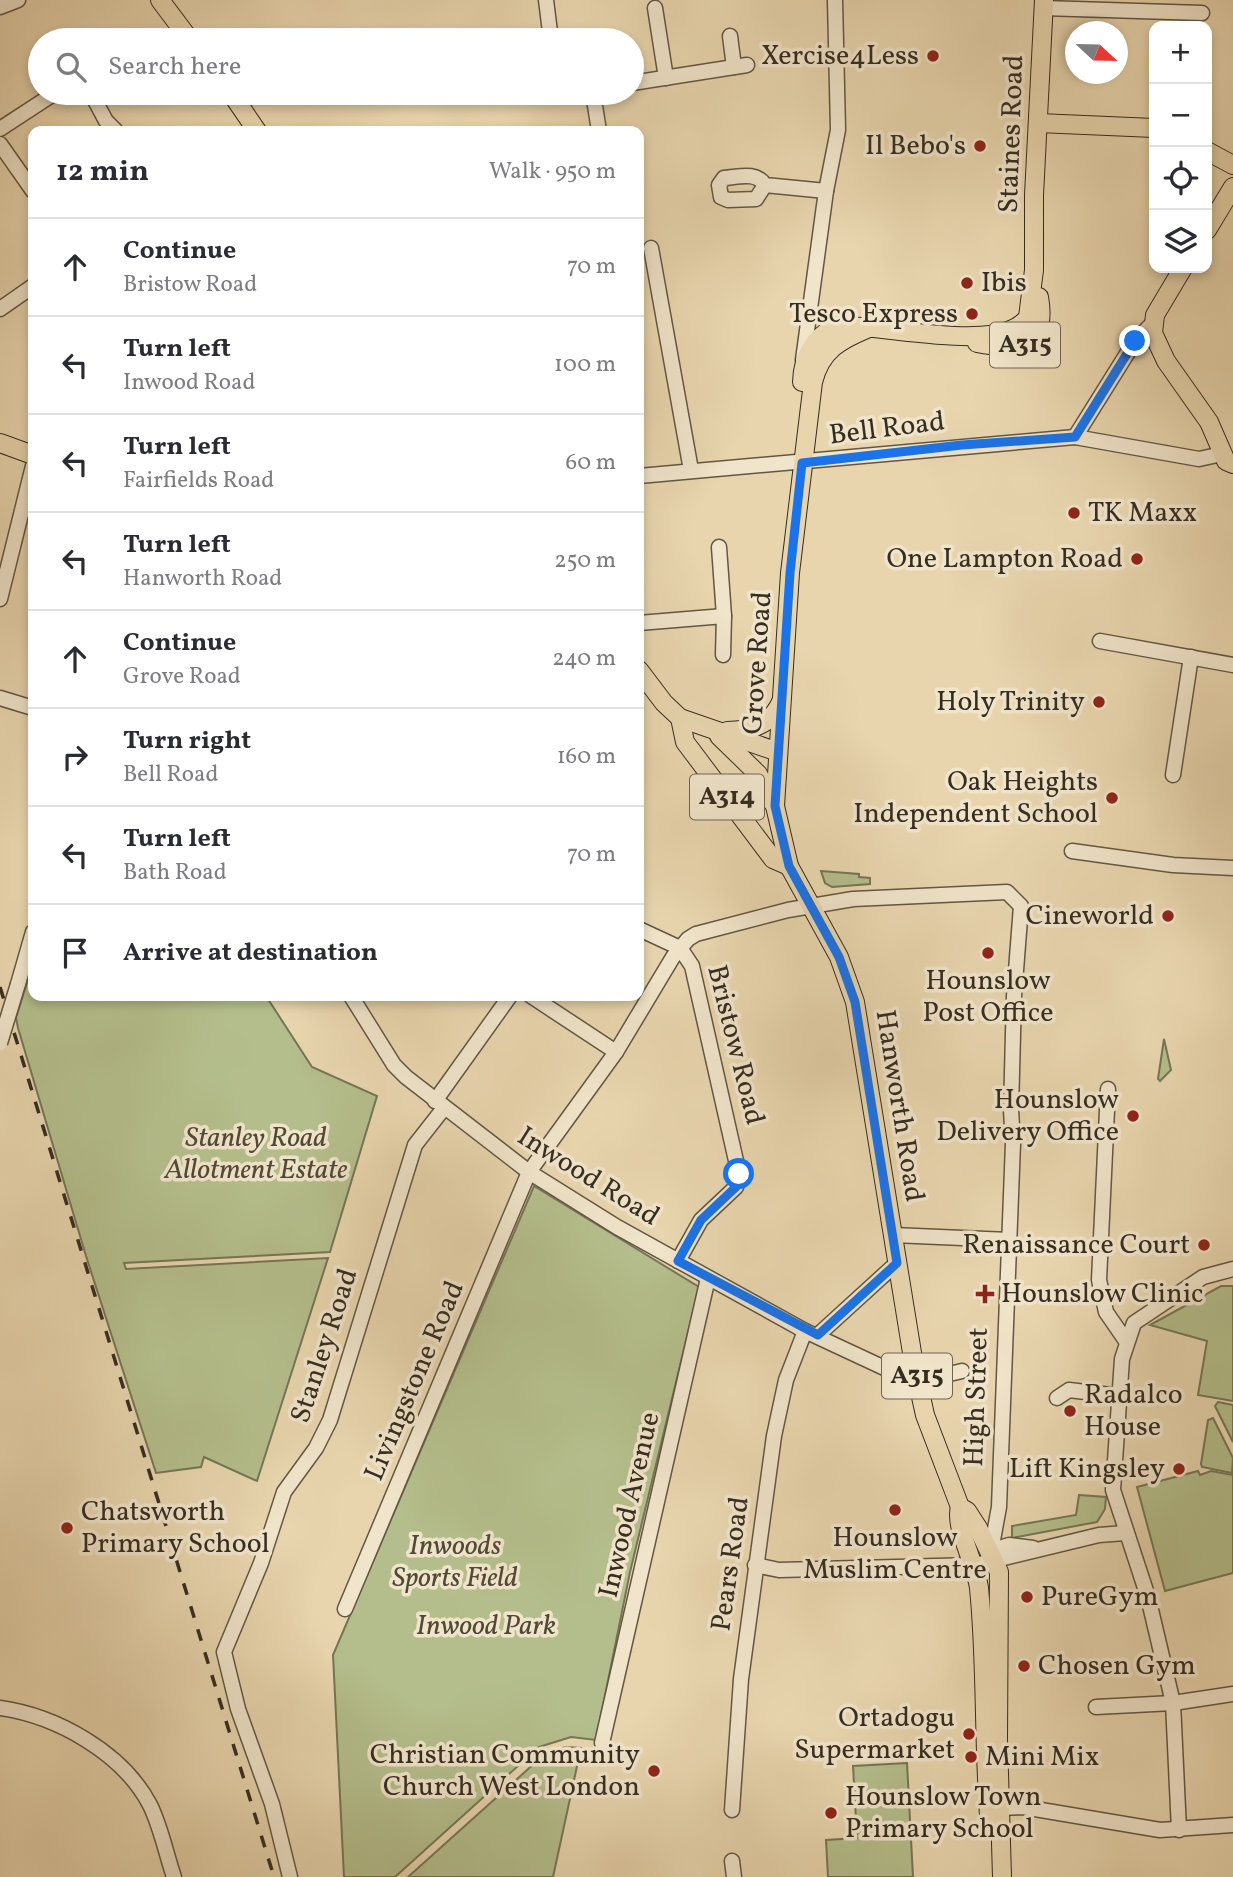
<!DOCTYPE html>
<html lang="en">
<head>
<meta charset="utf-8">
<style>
  :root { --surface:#fff; --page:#f2f2f3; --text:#2b2b33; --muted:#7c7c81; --line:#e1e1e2 }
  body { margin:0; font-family:Vollkorn,serif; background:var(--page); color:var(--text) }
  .controls { position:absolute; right:21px; top:21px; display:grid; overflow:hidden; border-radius:14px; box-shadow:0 4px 10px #0003 }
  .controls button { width:63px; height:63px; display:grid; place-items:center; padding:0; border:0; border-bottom:2px solid var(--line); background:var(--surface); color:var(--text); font:35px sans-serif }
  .compass { position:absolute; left:1065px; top:21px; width:63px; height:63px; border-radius:50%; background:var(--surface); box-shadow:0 4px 10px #0003; rotate:112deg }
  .stop { position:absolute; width:21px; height:21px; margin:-16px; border:5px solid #1a73e8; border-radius:50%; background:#fff }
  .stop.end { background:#1a73e8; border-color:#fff; box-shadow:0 2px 7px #0008 }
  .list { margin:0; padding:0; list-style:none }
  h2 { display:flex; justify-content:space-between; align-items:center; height:91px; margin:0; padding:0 28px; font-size:30px }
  h2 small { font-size:23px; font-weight:400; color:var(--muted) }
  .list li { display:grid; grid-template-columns:46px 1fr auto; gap:21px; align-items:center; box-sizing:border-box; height:98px; padding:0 28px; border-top:2px solid var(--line) }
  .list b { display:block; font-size:26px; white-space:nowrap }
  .list p { margin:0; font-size:23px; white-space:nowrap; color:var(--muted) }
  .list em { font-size:23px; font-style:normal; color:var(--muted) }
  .icon { flex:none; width:38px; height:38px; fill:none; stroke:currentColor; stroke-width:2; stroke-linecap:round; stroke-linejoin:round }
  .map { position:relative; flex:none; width:1233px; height:1877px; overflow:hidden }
  .search { position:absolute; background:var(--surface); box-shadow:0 4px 10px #0003; left:28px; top:28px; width:616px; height:77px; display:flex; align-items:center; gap:18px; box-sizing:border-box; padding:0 24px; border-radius:38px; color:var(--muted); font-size:26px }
  .panel { position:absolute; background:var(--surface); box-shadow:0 4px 10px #0003; left:28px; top:126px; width:616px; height:875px; border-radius:14px }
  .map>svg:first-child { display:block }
  .green { fill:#b4be8c; stroke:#757656; stroke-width:2 }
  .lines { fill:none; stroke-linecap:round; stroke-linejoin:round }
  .minor-casing { stroke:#625744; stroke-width:17 }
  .major-casing { stroke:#362d21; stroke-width:20 }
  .minor { stroke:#f0e4ca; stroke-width:14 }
  .major { stroke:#e8d5ae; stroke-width:18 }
  .rail { stroke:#362d21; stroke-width:3.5; stroke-dasharray:12 12; stroke-linecap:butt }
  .minor-bridge-casing { stroke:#625744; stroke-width:17; stroke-linecap:butt }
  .minor-bridge { stroke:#f0e4ca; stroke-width:14 }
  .route { stroke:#1a73e8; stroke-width:9 }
  .poi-dot { fill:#8f2418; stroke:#f0e4ca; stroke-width:2.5 }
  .labels { text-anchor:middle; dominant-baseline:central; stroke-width:7; stroke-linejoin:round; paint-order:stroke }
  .shield { fill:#f0e4ca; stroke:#6e6454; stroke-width:2 }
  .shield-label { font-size:26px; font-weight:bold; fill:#362d21 }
  .poi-label { font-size:28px; fill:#362d21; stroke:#f0e4ca; text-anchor:end }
  .street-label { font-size:28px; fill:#362d21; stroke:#f0e4ca }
  .park-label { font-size:28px; font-style:italic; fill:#4f4a36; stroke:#f0e4ca }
</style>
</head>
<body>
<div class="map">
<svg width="1233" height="1877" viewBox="0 0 1233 1877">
  <rect width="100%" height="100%" fill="#e8d5ae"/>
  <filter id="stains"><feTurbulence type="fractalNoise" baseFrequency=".00286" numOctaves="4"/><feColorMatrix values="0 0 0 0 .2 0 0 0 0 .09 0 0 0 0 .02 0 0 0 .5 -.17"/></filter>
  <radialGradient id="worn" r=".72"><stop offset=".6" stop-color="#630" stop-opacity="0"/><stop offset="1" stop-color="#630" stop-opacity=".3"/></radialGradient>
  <g class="green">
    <path d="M524 93H554L562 99 526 103Z"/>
    <path d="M821 871 859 874V877L870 878V884L832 887 825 883Z"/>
    <path d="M33 963V996H266L312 1067 377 1096 330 1252 124 1263 126 1269 328 1258 257 1481 204 1457 201 1467 156 1473 86 1256 18 1028 16 1018Z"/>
    <path d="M1164 1039 1171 1070 1160 1081 1158 1079Z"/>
    <path d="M534 1186 699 1287 630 1572 596 1740 571 1737 539 1747 395 1877H344L333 1655Z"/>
    <path d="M1221 1286H1233V1401L1198 1395 1207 1341 1150 1325Z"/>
    <path d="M1218 1402 1233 1405V1442L1215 1406Z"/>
    <path d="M1213 1418 1233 1458 1232 1473 1202 1467 1201 1464 1208 1420Z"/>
    <path d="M1198 1471 1200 1475 1211 1471 1233 1475V1573L1165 1591 1137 1487Z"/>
    <path d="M1079 1495 1106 1497 1105 1509 1097 1522 1012 1538V1526L1076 1515Z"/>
    <path d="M566 1747 581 1748 553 1877H408L546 1753Z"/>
    <path d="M907 1763 913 1877H828L826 1840 857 1838 853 1766Z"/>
  </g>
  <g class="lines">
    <defs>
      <g id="minor">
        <path d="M546 0 551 40"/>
        <path d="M0 7 18 0"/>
        <path d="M655 8 666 78"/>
        <path d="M1043 8 1202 13"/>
        <path d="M730 36 734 67"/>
        <path d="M632 83 747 65"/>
        <path d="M91 93 106 121 116 131"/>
        <path d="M593 93 599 131"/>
        <path d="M0 129 55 93"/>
        <path d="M0 144 33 191"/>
        <path d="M765 185C756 171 739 177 724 178L719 185 721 197 728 200 756 199 765 185 826 191"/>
        <path d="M651 248 691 470"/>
        <path d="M0 309 33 286"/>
        <path d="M803 360 826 191 838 130 835 0"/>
        <path d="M1075 437 1135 341 1152 324"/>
        <path d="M639 476 1075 437 1199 459 1222 454"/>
        <path d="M719 547 724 616"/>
        <path d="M0 599 33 466"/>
        <path d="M639 623 724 616 723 655"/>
        <path d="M1100 641 1233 665"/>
        <path d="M0 698 33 708"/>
        <path d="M1173 775 1191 657"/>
        <path d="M1072 851 1173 865 1233 868"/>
        <path d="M639 929 680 948 692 966 739 1174 736 1187 701 1220 678 1261"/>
        <path d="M18 984 33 932"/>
        <path d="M351 996 394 1065 406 1077 529 1172 617 1227 805 1331 908 1379H928L962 1371"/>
        <path d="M531 996 616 1052"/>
        <path d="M1108 1089 1099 1280 1106 1312 1126 1341"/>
        <path d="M435 1101 510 996"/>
        <path d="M893 1235 1009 1240"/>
        <path d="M818 1335 897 1263"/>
        <path d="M1057 1398 1069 1390 1119 1396"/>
        <path d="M991 1551 1009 1545 1033 1548"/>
        <path d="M755 1565 779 1570 975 1565 1099 1535 1125 1533"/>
        <path d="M345 1609 529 1172 616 1052 673 957 688 939 696 934 788 910 853 899 1007 892 1021 906 1014 996 1011 1110 1013 1143 999 1507 991 1551"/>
        <path d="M1096 1707 1173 1703 1233 1694"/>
        <path d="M0 1708C57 1716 123 1753 150 1805 161 1827 166 1854 174 1877"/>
        <path d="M602 1743 708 1278"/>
        <path d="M1000 1808 1023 1807 1160 1830 1233 1825"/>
        <path d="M732 1810 741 1679 774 1436 786 1380 805 1331"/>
        <path d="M1179 1830 1173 1703 1148 1597 1113 1490 1122 1359 1134 1323 1203 1277 1233 1269"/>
        <path d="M732 1861 734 1877"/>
        <path d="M290 1877 272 1804 238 1709 224 1652 261 1563 284 1492 316 1448 330 1420 415 1145 444 1108"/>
      </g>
      <g id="major">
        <path d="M160 0 190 40"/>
        <path d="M231 93 257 131"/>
        <path d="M1038 123 1154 128"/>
        <path d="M1207 151 1233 165"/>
        <path d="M1207 230 1233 187"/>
        <path d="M1183 268 1155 315 1153 333 1166 361 1209 422 1226 461 1233 464"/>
        <path d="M869 328C840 340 821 350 813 382L790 573 775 806 789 866 839 957 855 1002 914 1365 925 1415 960 1507 967 1511 978 1528 999 1572 998 1739 1002 1877"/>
        <path d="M977 343C1017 351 1048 348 1039 297"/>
        <path d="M802 382C803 356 813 339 835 326 881 323 1001 356 1028 317L1034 270V195L1044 0"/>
        <path d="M0 443 33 455"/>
        <path d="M639 670 664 703 680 718 778 752"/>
        <path d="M680 718 685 742 773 859 789 866"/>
        <path d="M727 731C752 730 770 726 781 702"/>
        <path d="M719 736 758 774 773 803"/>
        <path d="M960 1507C954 1527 976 1564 979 1588 987 1668 983 1748 990 1828"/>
      </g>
    </defs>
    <use href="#minor" class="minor-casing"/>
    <use href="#major" class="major-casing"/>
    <use href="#minor" class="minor"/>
    <use href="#major" class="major"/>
    <path class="rail" d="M0 987 274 1877"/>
    <defs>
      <path id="minor-bridge" d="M0 1043 18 984"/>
    </defs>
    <use href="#minor-bridge" class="minor-bridge-casing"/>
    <use href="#minor-bridge" class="minor-bridge"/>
  </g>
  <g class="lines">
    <path class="route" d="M739 1174 736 1187 701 1220 678 1261 818 1335 897 1263 855 1002 839 957 789 866 775 806 790 573 802 463 962 445 1075 437 1135 341"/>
  </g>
  <g class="poi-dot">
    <circle cx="933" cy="56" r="7"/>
    <circle cx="980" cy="146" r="7"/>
    <circle cx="967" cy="283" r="7"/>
    <circle cx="972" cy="314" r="7"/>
    <circle cx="1074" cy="513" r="7"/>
    <circle cx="1137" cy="559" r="7"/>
    <circle cx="1099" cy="702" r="7"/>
    <circle cx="1112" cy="798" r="7"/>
    <circle cx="1168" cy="916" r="7"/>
    <circle cx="988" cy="953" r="7"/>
    <circle cx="1133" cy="1116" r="7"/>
    <circle cx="1204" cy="1245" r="7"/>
    <path d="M981.5 1283.5h7v7h7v7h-7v7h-7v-7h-7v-7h7z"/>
    <circle cx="1070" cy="1411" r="7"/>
    <circle cx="1179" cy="1469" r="7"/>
    <circle cx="895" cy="1510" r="7"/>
    <circle cx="67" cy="1528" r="7"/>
    <circle cx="1027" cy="1597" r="7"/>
    <circle cx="1024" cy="1666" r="7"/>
    <circle cx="969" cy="1734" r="7"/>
    <circle cx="971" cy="1757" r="7"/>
    <circle cx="654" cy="1771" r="7"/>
    <circle cx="831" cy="1813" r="7"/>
  </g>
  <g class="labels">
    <g class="shield">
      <rect x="990" y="322.5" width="70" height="45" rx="5"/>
      <rect x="690" y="774.5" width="74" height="45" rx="5"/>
      <rect x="882" y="1353.5" width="70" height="45" rx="5"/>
    </g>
    <g class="shield-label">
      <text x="1025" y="345">A315</text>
      <text x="727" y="797">A314</text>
      <text x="917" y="1376">A315</text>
    </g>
    <g class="poi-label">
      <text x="919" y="56">Xercise4Less</text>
      <text x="966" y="146">Il Bebo's</text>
      <text x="981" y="283" text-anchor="start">Ibis</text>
      <text x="958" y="314">Tesco Express</text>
      <text x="1088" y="513" text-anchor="start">TK Maxx</text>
      <text x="1123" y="559">One Lampton Road</text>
      <text x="1085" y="702">Holy Trinity</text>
      <text x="1098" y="782">Oak Heights<tspan x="1098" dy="32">Independent School</tspan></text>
      <text x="1154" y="916">Cineworld</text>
      <text x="988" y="981" text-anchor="middle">Hounslow<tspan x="988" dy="32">Post Office</tspan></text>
      <text x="1119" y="1100">Hounslow<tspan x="1119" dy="32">Delivery Office</tspan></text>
      <text x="1190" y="1245">Renaissance Court</text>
      <text x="1001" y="1294" text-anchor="start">Hounslow Clinic</text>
      <text x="1084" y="1395" text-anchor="start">Radalco<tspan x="1084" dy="32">House</tspan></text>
      <text x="1165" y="1469">Lift Kingsley</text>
      <text x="81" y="1512" text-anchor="start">Chatsworth<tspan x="81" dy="32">Primary School</tspan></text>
      <text x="895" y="1538" text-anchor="middle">Hounslow<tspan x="895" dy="32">Muslim Centre</tspan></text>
      <text x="1041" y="1597" text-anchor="start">PureGym</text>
      <text x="1038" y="1666" text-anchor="start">Chosen Gym</text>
      <text x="955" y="1718">Ortadogu<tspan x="955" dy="32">Supermarket</tspan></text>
      <text x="640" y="1755">Christian Community<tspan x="640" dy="32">Church West London</tspan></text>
      <text x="985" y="1757" text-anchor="start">Mini Mix</text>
      <text x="845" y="1797" text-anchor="start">Hounslow Town<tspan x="845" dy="32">Primary School</tspan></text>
    </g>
    <g class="street-label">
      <text transform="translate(1012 134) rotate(-88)">Staines Road</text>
      <text transform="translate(887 429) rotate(-7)">Bell Road</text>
      <text transform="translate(758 663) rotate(-86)">Grove Road</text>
      <text transform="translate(735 1045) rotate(76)">Bristow Road</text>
      <text transform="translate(899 1106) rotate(81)">Hanworth Road</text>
      <text transform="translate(588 1177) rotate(32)">Inwood Road</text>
      <text transform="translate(325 1346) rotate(-72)">Stanley Road</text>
      <text transform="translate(415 1381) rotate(-67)">Livingstone Road</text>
      <text transform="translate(977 1397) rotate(-88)">High Street</text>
      <text transform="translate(630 1505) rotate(-77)">Inwood Avenue</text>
      <text transform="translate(731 1564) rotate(-82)">Pears Road</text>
    </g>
    <g class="park-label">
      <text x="256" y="1138">Stanley Road<tspan x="256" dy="32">Allotment Estate</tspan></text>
      <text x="455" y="1546">Inwoods<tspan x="455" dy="32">Sports Field</tspan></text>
      <text x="486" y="1626">Inwood Park</text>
    </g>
  </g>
  <rect width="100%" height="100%" filter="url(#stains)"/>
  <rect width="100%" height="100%" fill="url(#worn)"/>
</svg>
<div class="controls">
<button>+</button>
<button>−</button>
<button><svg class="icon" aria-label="locate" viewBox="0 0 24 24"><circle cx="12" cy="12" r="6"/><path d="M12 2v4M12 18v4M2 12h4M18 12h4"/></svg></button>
<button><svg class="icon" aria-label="layers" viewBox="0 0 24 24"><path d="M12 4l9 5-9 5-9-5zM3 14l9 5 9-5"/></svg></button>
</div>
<svg class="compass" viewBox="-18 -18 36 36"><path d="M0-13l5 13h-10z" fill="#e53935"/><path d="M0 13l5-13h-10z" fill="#7c7c81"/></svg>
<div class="stop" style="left:739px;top:1174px"></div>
<div class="stop end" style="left:1135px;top:341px"></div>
<div class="search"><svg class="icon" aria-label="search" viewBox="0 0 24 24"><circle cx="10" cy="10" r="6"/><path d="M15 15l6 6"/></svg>Search here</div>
<section class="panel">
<h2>12 min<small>Walk · 950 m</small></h2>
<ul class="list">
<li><svg class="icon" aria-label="ahead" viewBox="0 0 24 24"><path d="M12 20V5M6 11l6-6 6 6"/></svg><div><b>Continue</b><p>Bristow Road</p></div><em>70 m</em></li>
<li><svg class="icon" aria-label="left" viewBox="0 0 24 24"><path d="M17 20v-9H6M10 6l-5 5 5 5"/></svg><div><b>Turn left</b><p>Inwood Road</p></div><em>100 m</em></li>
<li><svg class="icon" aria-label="left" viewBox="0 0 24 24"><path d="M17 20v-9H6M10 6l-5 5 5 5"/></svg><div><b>Turn left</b><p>Fairfields Road</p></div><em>60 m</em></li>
<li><svg class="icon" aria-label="left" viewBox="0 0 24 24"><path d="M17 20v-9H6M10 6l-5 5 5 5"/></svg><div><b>Turn left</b><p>Hanworth Road</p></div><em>250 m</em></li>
<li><svg class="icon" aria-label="ahead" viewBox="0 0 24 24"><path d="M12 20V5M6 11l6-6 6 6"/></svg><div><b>Continue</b><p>Grove Road</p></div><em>240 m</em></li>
<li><svg class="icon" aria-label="right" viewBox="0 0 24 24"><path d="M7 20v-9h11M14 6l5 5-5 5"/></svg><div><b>Turn right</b><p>Bell Road</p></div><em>160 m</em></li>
<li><svg class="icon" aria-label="left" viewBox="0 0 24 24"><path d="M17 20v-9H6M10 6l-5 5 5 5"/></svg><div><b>Turn left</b><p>Bath Road</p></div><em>70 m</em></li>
<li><svg class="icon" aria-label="arrive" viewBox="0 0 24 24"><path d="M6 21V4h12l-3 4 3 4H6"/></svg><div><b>Arrive at destination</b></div></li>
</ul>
</section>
</div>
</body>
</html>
